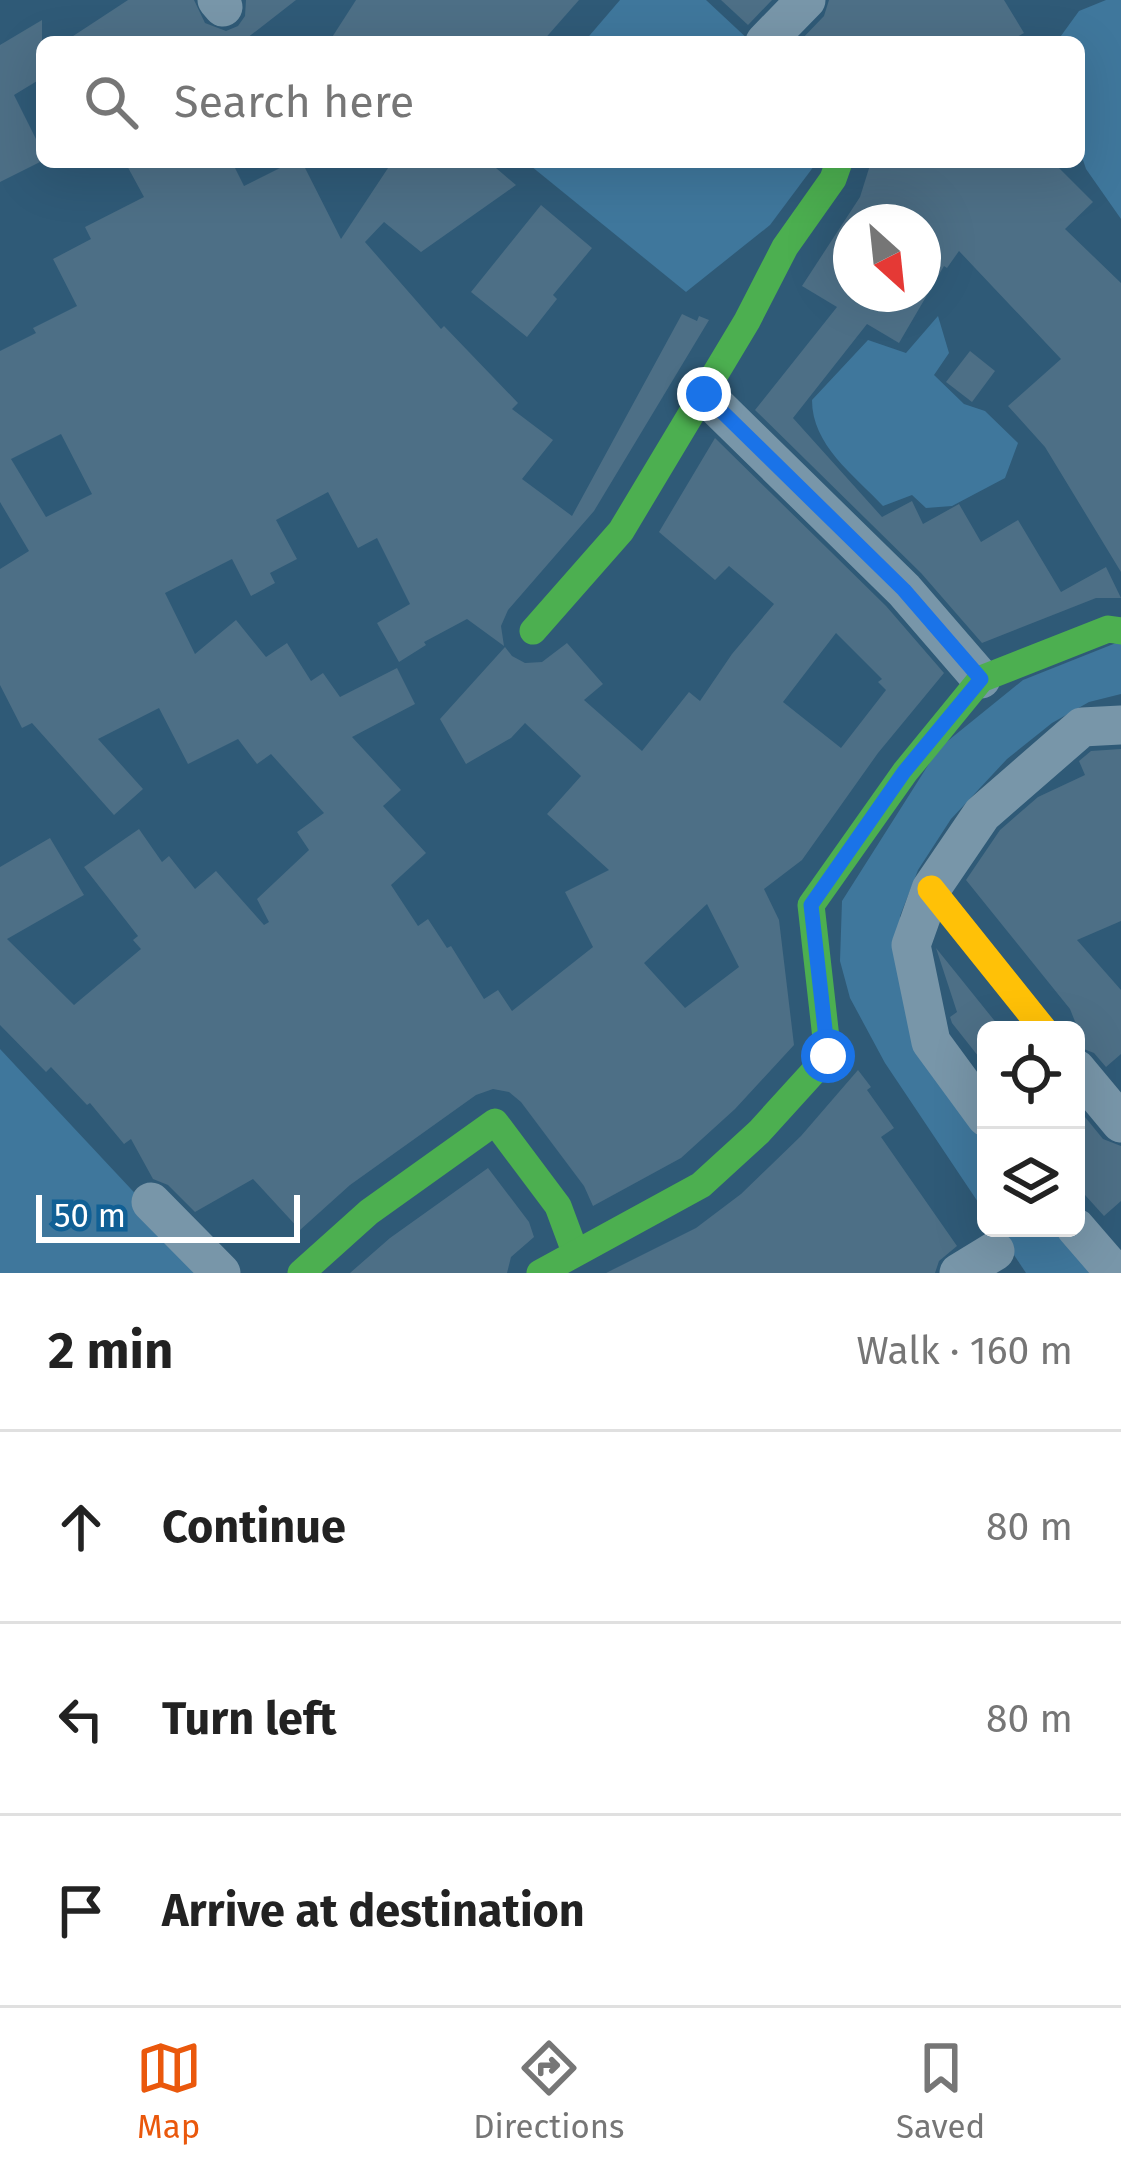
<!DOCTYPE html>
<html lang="en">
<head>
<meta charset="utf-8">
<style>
  :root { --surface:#fff; --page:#f2f2f2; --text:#222; --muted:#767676; --line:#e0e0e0; --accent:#ea580c }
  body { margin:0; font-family:"Fira Sans",sans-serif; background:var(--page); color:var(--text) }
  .controls { position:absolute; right:36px; bottom:36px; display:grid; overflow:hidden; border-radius:18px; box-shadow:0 12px 48px #0002 }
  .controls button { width:108px; height:108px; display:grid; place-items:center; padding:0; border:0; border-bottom:3px solid var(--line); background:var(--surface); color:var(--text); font:60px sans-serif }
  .compass { position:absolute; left:833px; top:204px; width:108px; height:108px; border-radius:50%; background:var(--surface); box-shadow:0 12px 48px #0002; rotate:153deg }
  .scale { position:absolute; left:36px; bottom:30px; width:264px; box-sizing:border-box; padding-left:12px; border:6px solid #fff; border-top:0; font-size:33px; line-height:42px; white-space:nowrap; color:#fff; -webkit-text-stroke:9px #116095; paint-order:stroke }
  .stop { position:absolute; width:36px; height:36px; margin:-27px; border:9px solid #1a73e8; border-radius:50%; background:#fff }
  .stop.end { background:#1a73e8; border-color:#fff; box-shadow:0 3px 12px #0008 }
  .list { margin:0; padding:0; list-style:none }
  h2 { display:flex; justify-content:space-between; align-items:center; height:156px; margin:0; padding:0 48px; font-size:51px }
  h2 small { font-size:39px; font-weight:400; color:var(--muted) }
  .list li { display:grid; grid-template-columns:78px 1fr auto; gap:36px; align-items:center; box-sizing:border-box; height:192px; padding:0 48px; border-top:3px solid var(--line) }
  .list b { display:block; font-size:45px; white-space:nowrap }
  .list em { font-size:39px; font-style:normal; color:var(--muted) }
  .icon { flex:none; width:66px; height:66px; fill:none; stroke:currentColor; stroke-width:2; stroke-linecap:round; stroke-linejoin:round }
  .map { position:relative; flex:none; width:1121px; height:1273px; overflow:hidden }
  .search { position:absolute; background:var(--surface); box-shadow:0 12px 48px #0002; left:36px; right:36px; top:36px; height:132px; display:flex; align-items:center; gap:30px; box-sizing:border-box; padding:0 42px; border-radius:18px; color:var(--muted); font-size:45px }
  .sheet { height:732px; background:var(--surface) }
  nav { display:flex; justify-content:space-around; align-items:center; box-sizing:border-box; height:168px; border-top:3px solid var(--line); background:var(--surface); font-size:33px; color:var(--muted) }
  nav a { display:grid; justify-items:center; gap:6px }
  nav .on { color:var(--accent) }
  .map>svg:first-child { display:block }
  .water { fill:#3f779c }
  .building { fill:#4d6f86; fill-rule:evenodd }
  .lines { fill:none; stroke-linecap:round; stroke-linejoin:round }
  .street { stroke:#7896a9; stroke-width:39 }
  .fast { stroke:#4caf50; stroke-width:27 }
  .slow { stroke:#ffc107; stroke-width:27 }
  .route { stroke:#1a73e8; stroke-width:15 }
</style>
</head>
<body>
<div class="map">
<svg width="1121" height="1273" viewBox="0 0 1121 1273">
  <rect width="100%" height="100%" fill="#2f5a77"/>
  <g class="water">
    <path d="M620 0H706L751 42H584Z"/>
    <path d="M1106 0H1121V219L1086 169 1079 148V42L1058 40 1079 11Z"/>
    <path d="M526 162H817L770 225 686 292Z"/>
    <path d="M938 316 949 353 934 375 964 404 985 411 1018 443 1005 478 952 506 926 508 912 495 883 506C853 474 812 445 812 400L868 340 906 353Z"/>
    <path d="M1121 641V694L1089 702 1052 723 1007 759 951 819 918 870 900 916 913 1005 986 1129V1214L885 1063 850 998 840 961 842 901 939 748 1023 680Z"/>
    <path d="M0 1049 203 1266 199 1273H0Z"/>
    <path d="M996 1228H1059L1102 1273H1026Z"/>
  </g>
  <g class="building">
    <path d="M128 0H194L205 23 226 31 238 26 245 16 246 0H296L242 42H64Z"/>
    <path d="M356 0H579L542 42H329Z"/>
    <path d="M721 0H772L748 25Z"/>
    <path d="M829 0H1004L1024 33 1008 42H799L824 16Z"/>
    <path d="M42 20V78L14 95 42 151V161L0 182V45Z"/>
    <path d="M125 162H232L244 186 292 162H302L341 239 392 162H489L516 185 421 252 384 222 365 242 441 329 444 326 518 403 512 409 553 440 522 479 572 516 682 314 697 321 699 316 709 320 594 511 508 610 501 626 504 646 467 619 424 642 426 645 399 662 377 623 410 604 377 538 358 548 328 492 276 520 297 559 270 573 275 583 251 596 232 559 165 593 195 654 236 620 266 657 287 643 311 681 323 673 340 697 397 668 415 704 352 737 401 790 383 806 426 853 391 885 418 926 428 919 447 948 451 946 484 999 498 990 512 1011 593 947 565 892 609 870 547 814 581 776 525 723 511 738 466 764 440 719 505 647 512 656 525 663 542 662 567 643 603 684 584 700 642 751 689 692 700 701 732 654 774 604 729 566 715 580 659 532 715 438 886 606 944 673 878 753 802 860 764 889 779 920 794 1045 735 1109 681 1158 593 1206 584 1186 521 1102 509 1092 493 1089 476 1095 350 1185 300 1230 253 1179 195 1212 168 1185 153 1179 131 1139 124 1144 90 1103 87 1105 51 1067 46 1072 0 1025V867L50 838 84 895 7 939 74 1005 141 949 133 940 138 936 84 867 139 829 162 862 169 856 195 889 216 871 264 925 269 922 257 899 309 850 297 832 324 813 271 754 257 764 238 739 188 764 159 708 98 739 143 789 114 815 32 723 22 728 0 685V569L29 551 0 502V351L36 333 33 328 77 306 53 259 91 239 85 227 144 197ZM61 434 92 494 46 517 11 459ZM836 633 882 679 878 682 886 690 841 748 783 702ZM707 904 739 967 685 1008 644 963Z"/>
    <path d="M871 162H1053L1093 202 1065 229 1121 283V572L1045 447 1008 406 1061 359 959 251 947 268 944 266 899 343 867 324 793 418 882 517 912 501 923 524 959 504 981 542 1018 520 1061 592 1106 567 1121 598H1096L982 643 921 573 755 410 837 307 802 286 860 197ZM851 222H923V294H851Z"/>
    <path d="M541 205 592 248 553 295 557 299 527 337 471 292Z"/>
    <path d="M970 351 995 371 972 402 946 382Z"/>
    <path d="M1121 749V921L1077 940 1121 990V1054L1106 1067 1094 1053 1076 1046V1024L1070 1009 966 880 1000 830 1038 797 1085 775 1079 761 1091 751Z"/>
    <path d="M936 948 1002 1030H986V1066L952 1023 950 1017 957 1012Z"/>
    <path d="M858 1070 871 1087 867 1090 894 1128 881 1137 957 1246 939 1261 935 1273H606L696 1228 741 1194 801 1136Z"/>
    <path d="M1076 1106 1103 1139 1121 1146V1201L1104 1216 1076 1185Z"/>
    <path d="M488 1168 529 1222 534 1237 511 1257 507 1273H350L390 1238Z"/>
  </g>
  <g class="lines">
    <g class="street">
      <path d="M217 0 223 7"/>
      <path d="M765 42 806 0"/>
      <path d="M704 394 904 590 981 679"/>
      <path d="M1076 1069 1121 1123"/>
      <path d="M986 1117 931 1042 911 945 931 889 982 814 1082 727 1121 725"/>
      <path d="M151 1202 221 1273"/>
      <path d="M1076 1228 1115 1273"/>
      <path d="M959 1273 995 1251"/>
    </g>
    <g class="fast">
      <path d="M533 631 621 531 747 321 785 247 833 179 839 162"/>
      <path d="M301 1273 369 1212 495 1122 558 1206 574 1249"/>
      <path d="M540 1273 701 1185 759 1132 828 1056 811 905 905 772 981 679 1108 629 1121 631"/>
    </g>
    <path class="slow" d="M931 889 1044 1030"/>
  </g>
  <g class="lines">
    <path class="route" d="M704 394 904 590 981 679 904 772 811 905 828 1056"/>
  </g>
</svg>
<div class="controls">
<button><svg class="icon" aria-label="locate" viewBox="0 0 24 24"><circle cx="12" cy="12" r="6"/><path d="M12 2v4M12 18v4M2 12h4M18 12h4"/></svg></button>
<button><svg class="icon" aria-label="layers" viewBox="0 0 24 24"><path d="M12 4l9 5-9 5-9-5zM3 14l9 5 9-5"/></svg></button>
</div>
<svg class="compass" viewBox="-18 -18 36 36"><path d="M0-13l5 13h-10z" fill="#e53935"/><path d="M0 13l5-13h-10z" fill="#767676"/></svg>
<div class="scale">50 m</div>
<div class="stop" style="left:828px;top:1056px"></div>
<div class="stop end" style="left:704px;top:394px"></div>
<div class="search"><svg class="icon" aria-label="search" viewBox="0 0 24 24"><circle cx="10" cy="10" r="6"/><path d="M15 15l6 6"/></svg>Search here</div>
</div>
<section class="sheet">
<h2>2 min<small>Walk · 160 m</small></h2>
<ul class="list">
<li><svg class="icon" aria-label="ahead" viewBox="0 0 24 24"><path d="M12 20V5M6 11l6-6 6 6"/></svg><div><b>Continue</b></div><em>80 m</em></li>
<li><svg class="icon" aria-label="left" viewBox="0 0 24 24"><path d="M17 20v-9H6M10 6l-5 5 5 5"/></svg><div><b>Turn left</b></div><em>80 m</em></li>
<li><svg class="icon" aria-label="arrive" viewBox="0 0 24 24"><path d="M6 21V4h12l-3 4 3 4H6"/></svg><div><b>Arrive at destination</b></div></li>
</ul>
</section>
<nav>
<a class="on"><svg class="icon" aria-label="map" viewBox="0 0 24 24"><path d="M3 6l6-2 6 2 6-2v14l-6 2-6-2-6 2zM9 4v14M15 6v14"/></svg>Map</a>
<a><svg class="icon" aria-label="directions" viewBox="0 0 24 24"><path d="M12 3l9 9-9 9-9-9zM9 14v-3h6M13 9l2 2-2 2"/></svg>Directions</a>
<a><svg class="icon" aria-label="saved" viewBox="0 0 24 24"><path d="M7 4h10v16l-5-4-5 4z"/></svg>Saved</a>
</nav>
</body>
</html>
